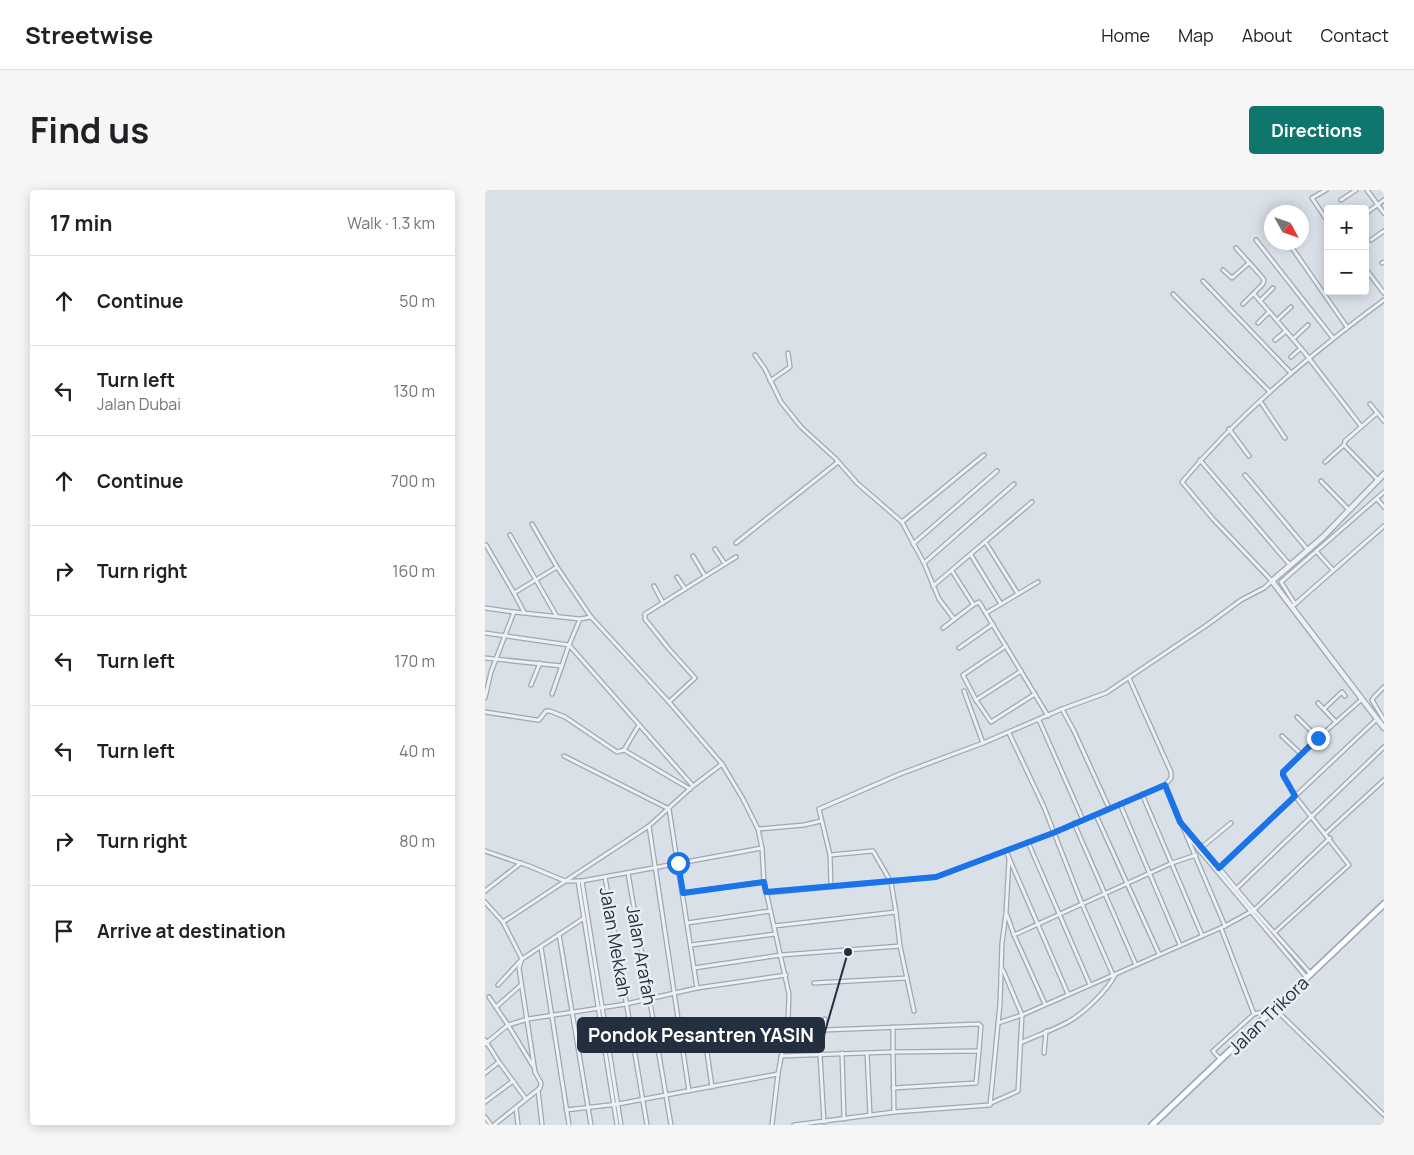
<!DOCTYPE html>
<html lang="en">
<head>
<meta charset="utf-8">
<style>
  :root { --surface:#fff; --page:#f6f6f6; --text:#202124; --muted:#757577; --line:#e0e0e0; --accent:#0f766e }
  body { margin:0; font-family:Manrope,sans-serif; background:var(--page); color:var(--text) }
  .controls { position:absolute; right:15px; top:15px; display:grid; overflow:hidden; border-radius:5px; box-shadow:0 2px 12px #0003 }
  .controls button { width:45px; height:45px; display:grid; place-items:center; padding:0; border:0; border-bottom:1px solid var(--line); background:var(--surface); color:var(--text); font:25px sans-serif }
  .compass { position:absolute; left:779px; top:15px; width:45px; height:45px; border-radius:50%; background:var(--surface); box-shadow:0 2px 12px #0003; rotate:130deg }
  .stop { position:absolute; width:15px; height:15px; margin:-11px; border:4px solid #1a73e8; border-radius:50%; background:#fff }
  .stop.end { background:#1a73e8; border-color:#fff; box-shadow:0 1px 5px #0008 }
  .list { margin:0; padding:0; list-style:none }
  h2 { display:flex; justify-content:space-between; align-items:center; height:65px; margin:0; padding:0 20px; font-size:21px }
  h2 small { font-size:16px; font-weight:400; color:var(--muted) }
  .list li { display:grid; grid-template-columns:32px 1fr auto; gap:15px; align-items:center; box-sizing:border-box; height:90px; padding:0 20px; border-top:1px solid var(--line) }
  .list b { display:block; font-size:19px; white-space:nowrap }
  .list p { margin:0; font-size:16px; white-space:nowrap; color:var(--muted) }
  .list em { font-size:16px; font-style:normal; color:var(--muted) }
  .icon { flex:none; width:28px; height:28px; fill:none; stroke:currentColor; stroke-width:2; stroke-linecap:round; stroke-linejoin:round }
  .map { position:relative; flex:none; width:899px; height:935px; overflow:hidden; border-radius:5px }
  header { display:flex; align-items:center; gap:30px; box-sizing:border-box; height:70px; padding:0 25px; background:var(--surface); border-bottom:1px solid var(--line) }
  header strong { font-size:24px }
  nav { display:flex; gap:28px; margin-inline-start:auto; font-size:18px }
  .intro { display:flex; align-items:center; justify-content:space-between; box-sizing:border-box; height:120px; padding:0 30px }
  h1 { margin:0; font-size:35px }
  .button { padding:12px 22px; border-radius:5px; background:var(--accent); color:#fff; font-size:18px; font-weight:700 }
  main { display:flex; gap:30px; padding:0 30px }
  aside { flex:1; background:var(--surface); border-radius:5px; box-shadow:0 2px 12px #0003 }
  .map>svg:first-child { display:block }
  .lines { fill:none; stroke-linecap:round; stroke-linejoin:round }
  .minor-casing { stroke:#9fa7b1; stroke-width:5.5 }
  .tertiary-casing { stroke:#9fa7b1; stroke-width:7 }
  .primary-casing { stroke:#99a5b3; stroke-width:8 }
  .minor { stroke:#edf0f5; stroke-width:3 }
  .tertiary { stroke:#edf0f5; stroke-width:4.5 }
  .primary { stroke:#fff; stroke-width:5 }
  .route { stroke:#1a73e8; stroke-width:6 }
  .labels { text-anchor:middle; dominant-baseline:central; stroke-width:5; stroke-linejoin:round; paint-order:stroke }
  .street-label { font-size:18px; fill:#232f3e; stroke:#e9eff4 }
  .leader { fill:none; stroke:#232f3e; stroke-width:2 }
  .callout-dot { fill:#232f3e; stroke:#e9eff4; stroke-width:2 }
  .callout { fill:#232f3e; stroke:#232f3e; stroke-width:2 }
  .callout-label { font-size:19px; text-anchor:middle; font-weight:bold; fill:#fff }
</style>
</head>
<body>
<header>
<strong>Streetwise</strong>
<nav><a>Home</a><a>Map</a><a>About</a><a>Contact</a></nav>
</header>
<div class="intro"><h1>Find us</h1><a class="button">Directions</a></div>
<main>
<aside>
<h2>17 min<small>Walk · 1.3 km</small></h2>
<ul class="list">
<li><svg class="icon" aria-label="ahead" viewBox="0 0 24 24"><path d="M12 20V5M6 11l6-6 6 6"/></svg><div><b>Continue</b></div><em>50 m</em></li>
<li><svg class="icon" aria-label="left" viewBox="0 0 24 24"><path d="M17 20v-9H6M10 6l-5 5 5 5"/></svg><div><b>Turn left</b><p>Jalan Dubai</p></div><em>130 m</em></li>
<li><svg class="icon" aria-label="ahead" viewBox="0 0 24 24"><path d="M12 20V5M6 11l6-6 6 6"/></svg><div><b>Continue</b></div><em>700 m</em></li>
<li><svg class="icon" aria-label="right" viewBox="0 0 24 24"><path d="M7 20v-9h11M14 6l5 5-5 5"/></svg><div><b>Turn right</b></div><em>160 m</em></li>
<li><svg class="icon" aria-label="left" viewBox="0 0 24 24"><path d="M17 20v-9H6M10 6l-5 5 5 5"/></svg><div><b>Turn left</b></div><em>170 m</em></li>
<li><svg class="icon" aria-label="left" viewBox="0 0 24 24"><path d="M17 20v-9H6M10 6l-5 5 5 5"/></svg><div><b>Turn left</b></div><em>40 m</em></li>
<li><svg class="icon" aria-label="right" viewBox="0 0 24 24"><path d="M7 20v-9h11M14 6l5 5-5 5"/></svg><div><b>Turn right</b></div><em>80 m</em></li>
<li><svg class="icon" aria-label="arrive" viewBox="0 0 24 24"><path d="M6 21V4h12l-3 4 3 4H6"/></svg><div><b>Arrive at destination</b></div></li>
</ul>
</aside>
<div class="map">
<svg width="899" height="935" viewBox="0 0 899 935">
  <rect width="100%" height="100%" fill="#dae0e7"/>
  <g class="lines">
    <defs>
      <g id="minor">
        <path d="M841 0 827 8 843 32"/>
        <path d="M882 0 899 23"/>
        <path d="M856 10 871 0"/>
        <path d="M880 24 899 10"/>
        <path d="M771 50 848 148"/>
        <path d="M886 50 899 41"/>
        <path d="M803 52 862 137"/>
        <path d="M751 58C755 63 778 87 779 90 779 91 778 92 778 94L758 114"/>
        <path d="M897 73 899 72"/>
        <path d="M880 78 899 103"/>
        <path d="M738 80 747 88 764 73"/>
        <path d="M718 91 806 183"/>
        <path d="M688 104 785 202"/>
        <path d="M769 104 819 162 876 236"/>
        <path d="M775 111 788 98"/>
        <path d="M792 130 806 117"/>
        <path d="M773 133 784 122"/>
        <path d="M808 149 823 135"/>
        <path d="M790 150 801 141"/>
        <path d="M270 165 280 179 296 212 316 237 351 269 372 293 417 332 439 373 454 409 469 429"/>
        <path d="M806 167 816 158"/>
        <path d="M285 191 305 177 303 163"/>
        <path d="M775 211 800 248"/>
        <path d="M885 214 899 231"/>
        <path d="M744 239 764 266"/>
        <path d="M859 255 893 290"/>
        <path d="M715 270 805 375"/>
        <path d="M840 272 859 255 860 251 892 223"/>
        <path d="M760 285 823 360"/>
        <path d="M836 291 864 320"/>
        <path d="M892 309 899 317"/>
        <path d="M417 332 499 265"/>
        <path d="M47 334 72 377 106 427 184 512 237 574"/>
        <path d="M25 345 71 425"/>
        <path d="M251 353 353 272"/>
        <path d="M501 353 533 404"/>
        <path d="M428 354 512 281"/>
        <path d="M1 355 29 403"/>
        <path d="M230 359 240 374"/>
        <path d="M831 361 848 380"/>
        <path d="M486 365 516 414"/>
        <path d="M208 366 220 386"/>
        <path d="M439 373 529 294"/>
        <path d="M467 381 488 414"/>
        <path d="M192 387 200 399"/>
        <path d="M169 396 178 413"/>
        <path d="M448 396 547 312"/>
        <path d="M810 414 796 392 899 302"/>
        <path d="M809 415 899 336"/>
        <path d="M0 418 29 422"/>
        <path d="M39 422 29 403 72 377"/>
        <path d="M501 423 553 392"/>
        <path d="M106 427 95 429 84 455 208 596"/>
        <path d="M458 438 488 415 494 412 563 526"/>
        <path d="M0 443 84 455 67 504"/>
        <path d="M521 456 478 485 491 510 506 532 550 504"/>
        <path d="M474 458 508 434"/>
        <path d="M0 468 77 476"/>
        <path d="M644 488 686 582V588L680 595"/>
        <path d="M46 495 55 473"/>
        <path d="M899 497 889 507 887 510 899 530"/>
        <path d="M479 501 498 553"/>
        <path d="M0 508 6 482 29 422 95 429"/>
        <path d="M491 510 536 481"/>
        <path d="M184 512 210 488 184 459 160 429V424L251 367"/>
        <path d="M833 513 851 532"/>
        <path d="M577 519 589 541 624 618"/>
        <path d="M839 519 857 502 860 506"/>
        <path d="M0 522 52 530H54L61 521H65L80 527 132 562 139 560 205 599"/>
        <path d="M812 527 833 548"/>
        <path d="M554 530 598 630"/>
        <path d="M524 543 559 617 597 714 628 785"/>
        <path d="M797 546 816 564"/>
        <path d="M139 560 154 535"/>
        <path d="M79 566 184 619 212 798"/>
        <path d="M657 604 717 745"/>
        <path d="M635 614 695 755"/>
        <path d="M611 625 674 764"/>
        <path d="M589 633 651 775"/>
        <path d="M164 636 204 901"/>
        <path d="M699 636 769 720 826 784"/>
        <path d="M841 643 899 590"/>
        <path d="M705 649 822 788"/>
        <path d="M543 652 605 795"/>
        <path d="M717 657 746 633"/>
        <path d="M0 661 44 676 80 691H97L277 658"/>
        <path d="M521 661 583 804"/>
        <path d="M345 665 388 661 406 692 411 722"/>
        <path d="M734 678 892 529"/>
        <path d="M143 683 186 935"/>
        <path d="M120 687 162 935"/>
        <path d="M93 691 132 935"/>
        <path d="M97 691 136 935"/>
        <path d="M346 696 345 665 334 619 415 584 498 553 577 519 621 503 722 435 756 410 779 398 787 391 728 329 697 292C756 222 826 164 899 110"/>
        <path d="M751 699 899 557"/>
        <path d="M0 701 36 673"/>
        <path d="M198 703 279 692"/>
        <path d="M281 703 451 687 568 643 680 595 740 736"/>
        <path d="M0 712 18 732 37 769 13 795"/>
        <path d="M522 725 529 745 560 814"/>
        <path d="M18 732 164 636 208 596 237 574 258 609 273 639"/>
        <path d="M202 733 285 721"/>
        <path d="M289 736 411 722 415 756 429 821"/>
        <path d="M790 742 864 675 810 606 798 585V582L833 548 877 509"/>
        <path d="M74 744 106 935"/>
        <path d="M529 745 687 673 711 665"/>
        <path d="M206 755 290 744"/>
        <path d="M56 757 84 935"/>
        <path d="M209 778 296 765 415 756"/>
        <path d="M329 793 422 788"/>
        <path d="M4 807 23 835 48 876"/>
        <path d="M11 817 36 795"/>
        <path d="M769 824 790 819 899 925"/>
        <path d="M513 833 537 825 740 736 769 720 845 648"/>
        <path d="M408 837V862L494 861 491 893 408 898"/>
        <path d="M339 840 494 834 496 836 494 861"/>
        <path d="M0 850 14 872 41 909"/>
        <path d="M535 853C551 846 568 840 583 832 599 823 622 801 630 785"/>
        <path d="M0 854 23 835 43 829 141 814 212 798 301 785"/>
        <path d="M222 862 227 897"/>
        <path d="M357 863 359 929"/>
        <path d="M382 863 385 925"/>
        <path d="M559 863 561 841"/>
        <path d="M296 866 408 862 409 922"/>
        <path d="M736 870 728 861 769 824 736 738"/>
        <path d="M50 882 34 778 37 769 99 728"/>
        <path d="M0 883 14 872"/>
        <path d="M53 900 57 935"/>
        <path d="M0 912 28 891"/>
        <path d="M506 913 533 901 537 825 518 780"/>
        <path d="M31 918 33 935"/>
        <path d="M81 920 133 914 293 884"/>
        <path d="M0 927 6 935"/>
        <path d="M339 932 335 865 340 829"/>
        <path d="M9 935 55 898 56 893 50 882"/>
        <path d="M287 935 293 884 303 831 304 804 279 692 277 658 273 639 319 635 336 631"/>
        <path d="M309 935 409 922 505 915 515 814 517 753 521 723 524 669"/>
      </g>
      <path id="tertiary" d="M899 284 838 347 787 391 899 538"/>
      <path id="primary" d="M667 935 899 714"/>
    </defs>
    <use href="#minor" class="minor-casing"/>
    <use href="#tertiary" class="tertiary-casing"/>
    <use href="#primary" class="primary-casing"/>
    <use href="#minor" class="minor"/>
    <use href="#tertiary" class="tertiary"/>
    <use href="#primary" class="primary"/>
  </g>
  <g class="lines">
    <path class="route" d="M193 673 198 703 279 692 281 702 451 687 568 643 680 595 695 632 734 678 810 606 798 585V582L833 548"/>
  </g>
  <g class="labels">
    <g class="street-label">
      <text transform="translate(131 752) rotate(80)">Jalan Mekkah</text>
      <text transform="translate(157 765) rotate(80)">Jalan Arafah</text>
      <text transform="translate(783 825) rotate(-44)">Jalan Trikora</text>
    </g>
  </g>
  <path class="leader" d="M363 762L339 845"/>
  <circle class="callout-dot" cx="363" cy="762" r="5"/>
  <rect class="callout" x="93" y="828" width="246" height="34" rx="5"/>
  <g class="callout-label">
    <text x="216" y="852">Pondok Pesantren YASIN</text>
  </g>
</svg>
<div class="controls">
<button>+</button>
<button>−</button>
</div>
<svg class="compass" viewBox="-18 -18 36 36"><path d="M0-13l5 13h-10z" fill="#e53935"/><path d="M0 13l5-13h-10z" fill="#757577"/></svg>
<div class="stop" style="left:193px;top:673px"></div>
<div class="stop end" style="left:833px;top:548px"></div>
</div>
</main>
</body>
</html>
